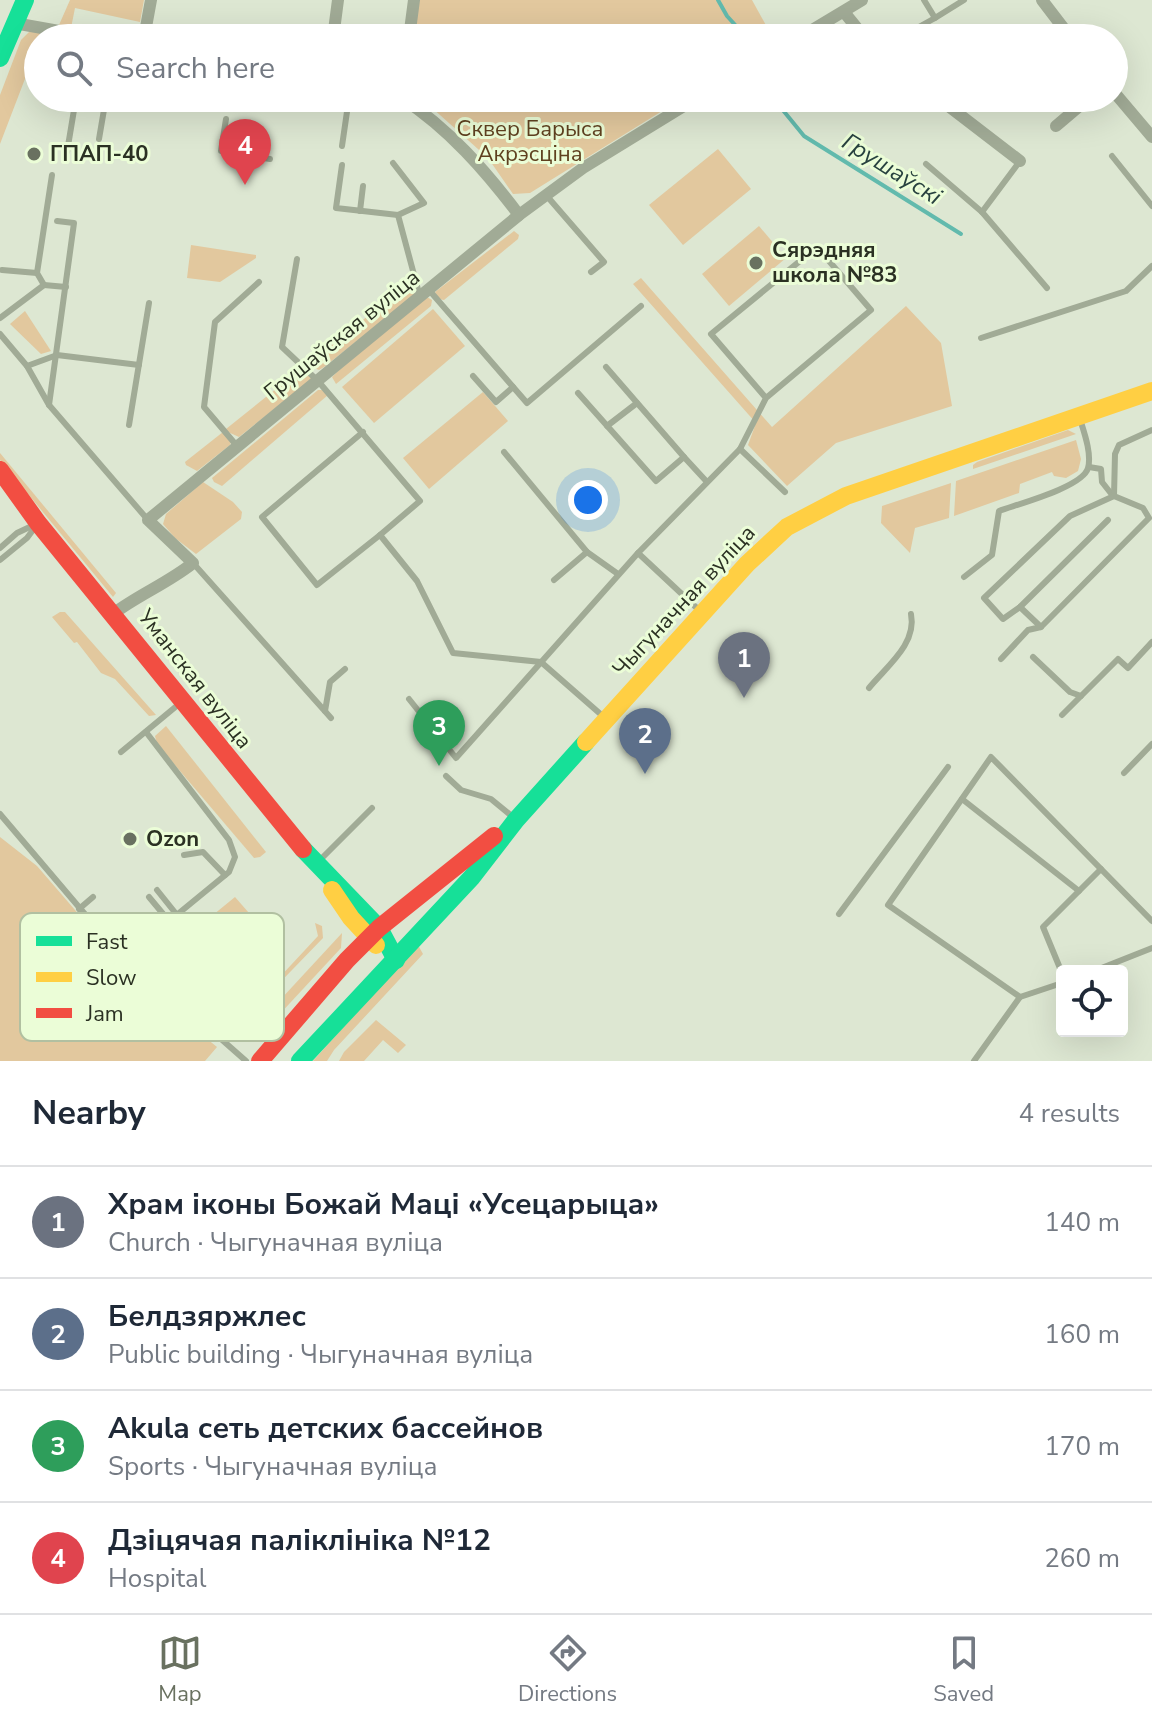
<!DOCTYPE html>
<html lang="en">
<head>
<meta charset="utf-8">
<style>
  :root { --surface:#fff; --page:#f6f6f7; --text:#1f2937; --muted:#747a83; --line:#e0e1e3; --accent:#697160 }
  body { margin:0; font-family:"Nunito Sans",sans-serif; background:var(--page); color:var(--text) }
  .controls { position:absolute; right:24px; bottom:24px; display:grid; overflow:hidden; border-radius:8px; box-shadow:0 8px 32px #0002 }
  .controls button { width:72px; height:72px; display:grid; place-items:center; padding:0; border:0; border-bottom:2px solid var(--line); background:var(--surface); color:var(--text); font:40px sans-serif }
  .you { position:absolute; left:588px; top:500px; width:28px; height:28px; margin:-20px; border:6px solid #fff; border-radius:50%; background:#1a73e8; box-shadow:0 0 0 12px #1a73e833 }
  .badge { display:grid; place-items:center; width:52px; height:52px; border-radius:50%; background:var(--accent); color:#fff; font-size:26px; font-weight:700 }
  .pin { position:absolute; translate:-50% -66px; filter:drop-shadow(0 2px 4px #0008) }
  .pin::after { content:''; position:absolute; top:42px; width:28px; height:24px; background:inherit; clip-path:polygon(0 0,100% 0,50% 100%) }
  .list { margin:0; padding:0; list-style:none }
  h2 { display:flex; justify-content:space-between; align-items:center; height:104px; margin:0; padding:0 32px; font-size:34px }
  h2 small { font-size:26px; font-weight:400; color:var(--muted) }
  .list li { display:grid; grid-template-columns:52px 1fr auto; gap:24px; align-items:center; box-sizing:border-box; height:112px; padding:0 32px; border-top:2px solid var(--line) }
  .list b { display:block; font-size:30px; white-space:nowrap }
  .list p { margin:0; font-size:26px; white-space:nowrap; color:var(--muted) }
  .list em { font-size:26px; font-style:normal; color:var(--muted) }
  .icon { flex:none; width:44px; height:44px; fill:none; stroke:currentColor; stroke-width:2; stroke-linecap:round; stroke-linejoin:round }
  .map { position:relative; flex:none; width:1152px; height:1061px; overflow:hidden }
  .search { position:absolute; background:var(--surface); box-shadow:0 8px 32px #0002; left:24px; right:24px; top:24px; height:88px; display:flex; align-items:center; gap:20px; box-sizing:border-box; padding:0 28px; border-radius:44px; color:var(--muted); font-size:30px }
  .sheet { height:552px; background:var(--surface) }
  nav { display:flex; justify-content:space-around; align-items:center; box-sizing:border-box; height:112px; border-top:2px solid var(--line); background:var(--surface); font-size:22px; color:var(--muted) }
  nav a { display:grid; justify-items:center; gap:4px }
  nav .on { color:var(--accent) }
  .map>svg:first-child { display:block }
  .green { fill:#e2c89e }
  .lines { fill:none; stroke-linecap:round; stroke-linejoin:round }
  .stream { stroke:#62baad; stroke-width:4 }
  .lane { stroke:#a1ab96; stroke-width:6 }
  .street { stroke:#a1ab96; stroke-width:12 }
  .fast { stroke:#16e098; stroke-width:18 }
  .slow { stroke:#ffcf43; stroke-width:18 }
  .jam { stroke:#f24e42; stroke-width:18 }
  .poi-dot { fill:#697160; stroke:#ebfdd7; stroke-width:3 }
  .labels { text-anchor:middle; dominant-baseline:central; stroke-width:6; stroke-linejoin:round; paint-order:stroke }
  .park-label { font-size:22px; fill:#5f411f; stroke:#ebfdd7 }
  .poi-label { font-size:22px; font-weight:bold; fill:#2b3123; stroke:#ebfdd7; text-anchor:start }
  .street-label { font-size:22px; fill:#2b3123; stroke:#ebfdd7 }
  .water-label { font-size:24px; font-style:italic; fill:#28423f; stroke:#ebfdd7 }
  .key { fill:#ebfdd7; stroke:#b1c0a1; stroke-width:2 }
  .key-label { font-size:22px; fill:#2b3123 }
</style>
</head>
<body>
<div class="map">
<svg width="1152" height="1061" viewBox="0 0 1152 1061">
  <rect width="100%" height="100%" fill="#dde7d2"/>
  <g class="green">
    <path d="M70 0H144L140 22 75 8 71 28 59 25Z"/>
    <path d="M418 0H752L773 38H412Z"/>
    <path d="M29 32H43L41 38H38V45L0 144V95L21 40Z"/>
    <path d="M421 98H683L530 193 513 194 488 158Z"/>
    <path d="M718 149 751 189 683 245 649 205Z"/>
    <path d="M759 226 786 258 729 306 702 274Z"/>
    <path d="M514 231 519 235 518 239 444 300 439 299 435 292Z"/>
    <path d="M191 245 256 255V258L220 282 187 278Z"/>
    <path d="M641 278 772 427 906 306 941 343 952 406 836 443 787 486 748 445 756 423 633 284Z"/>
    <path d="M411 281 415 295 324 367 319 370 312 367 311 362Z"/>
    <path d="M427 297 432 300 431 306 336 384 332 377 339 370Z"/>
    <path d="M433 309 465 346 374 423 342 387Z"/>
    <path d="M25 311 51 351 41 354 10 324Z"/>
    <path d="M302 368 312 379 239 437 228 432 226 429Z"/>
    <path d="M318 390H322L328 395 222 486 214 482 212 478Z"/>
    <path d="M483 392 508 421 429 489 403 458Z"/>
    <path d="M1068 430 1076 434 973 469V465L977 462Z"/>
    <path d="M223 432 231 442 230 445 197 471 186 465 185 462Z"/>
    <path d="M1076 440 1081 459 1078 471 1066 478 1054 476 1052 472 1020 484 1019 493 954 516 956 481Z"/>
    <path d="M0 453 116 593 113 597 0 460Z"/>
    <path d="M203 482 233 502 242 512 241 519 196 554 175 538 163 524 166 514Z"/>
    <path d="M951 483 949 518 915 528 910 553 881 523 882 506Z"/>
    <path d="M60 612H65L156 715 149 716 115 679 101 673 77 642 74 643 52 617Z"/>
    <path d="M166 726 266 852 260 857 254 858 157 744 155 736Z"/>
    <path d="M0 837 37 866 138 983 217 1047 205 1061H0Z"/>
    <path d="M235 897 263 929 210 974 191 995 183 988 190 982 193 983 209 966 190 942 166 962 168 967 158 979 150 963 153 956 181 933 186 937Z"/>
    <path d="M315 923 322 926 323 938 230 1034 227 1028 230 1021 236 1024 318 936Z"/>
    <path d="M342 933 341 948 265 1030 257 1037 244 1039Z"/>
    <path d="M418 945 423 954 334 1050 327 1061H313Z"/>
    <path d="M376 1020 406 1045 398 1053 383 1040 364 1061H339L344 1052Z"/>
  </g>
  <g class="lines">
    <g class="stream">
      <path d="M718 0 727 16 747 38"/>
      <path d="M773 98 804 136 961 234"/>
    </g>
    <g class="lane">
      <path d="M935 18 964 0"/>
      <path d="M899 38 935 18 924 0"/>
      <path d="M226 119 221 151 270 159"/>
      <path d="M99 139 106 98"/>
      <path d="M342 146 349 98"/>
      <path d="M67 152 76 98"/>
      <path d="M1112 156 1152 206"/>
      <path d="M393 163 424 203 398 215 420 297"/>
      <path d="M926 164 982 212 1047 288"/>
      <path d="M342 165 336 208 398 215"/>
      <path d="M546 195 604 262 591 272"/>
      <path d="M360 211 363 186"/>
      <path d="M982 212 1020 161"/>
      <path d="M297 259 282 347 318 381 420 501 380 535 417 581 453 653 541 662 605 718"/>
      <path d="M2 270 37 273"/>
      <path d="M44 285 66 287"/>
      <path d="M429 290 527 403 641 306"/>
      <path d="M0 318 44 285 37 273 52 175"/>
      <path d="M0 334 27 366 49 405 148 520"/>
      <path d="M981 338 1126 291 1152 266"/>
      <path d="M27 366 57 355 139 365"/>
      <path d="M473 376 496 402 513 387"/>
      <path d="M578 393 656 481 684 457 606 367"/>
      <path d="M49 405 74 223 57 221"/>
      <path d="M129 425 149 303"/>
      <path d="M607 426 637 403"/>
      <path d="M363 432 262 517 317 585 380 535"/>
      <path d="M237 446 204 407 215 322 259 282"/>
      <path d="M740 449 766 398 871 310 817 247 711 334 766 398"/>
      <path d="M504 452 587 552 618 574"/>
      <path d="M684 457 707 482"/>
      <path d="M1089 467 1101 469 1102 482 1113 496"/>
      <path d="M1108 520 1020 607 1003 619 984 598 1070 516 1114 496 1115 454 1119 445 1152 430"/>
      <path d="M0 548 17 533 34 525"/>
      <path d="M0 560 27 538 36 526"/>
      <path d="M193 563 331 718"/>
      <path d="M964 577 992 555 999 511C1018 504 1083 487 1088 468 1092 454 1084 432 1080 419"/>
      <path d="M554 580 587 552"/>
      <path d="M700 611 638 553 740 449 785 492"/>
      <path d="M1041 627 1149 518 1143 508 1114 496"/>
      <path d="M1033 657 1070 692 1081 696"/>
      <path d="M1001 659 1028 630 1041 627 1020 607"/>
      <path d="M869 688C887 666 917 644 911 614"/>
      <path d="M409 699 456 758 638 553"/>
      <path d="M325 711 330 682 345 669"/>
      <path d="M1062 715 1118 659 1128 668 1152 642"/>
      <path d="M121 752 179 704"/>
      <path d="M1124 773 1152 744"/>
      <path d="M446 776 461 790 491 799 513 817"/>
      <path d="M962 799 1079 891"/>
      <path d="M0 814 140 979 212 1031 246 1061"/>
      <path d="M184 855 203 852 225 875"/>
      <path d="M318 862 372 808"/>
      <path d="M157 890 177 915"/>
      <path d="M149 897 169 921"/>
      <path d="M79 909 93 897"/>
      <path d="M839 914 948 767"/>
      <path d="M123 959 229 872 235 857 229 840 146 732"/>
      <path d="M1094 971 1152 948"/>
      <path d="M1062 973 1043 927 1101 869"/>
      <path d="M1020 997 888 905 991 757 1152 921"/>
      <path d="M974 1061 1020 997 1062 983"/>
    </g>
    <g class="street">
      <path d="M1042 0 1071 38"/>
      <path d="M844 12 865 38"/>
      <path d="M14 23 98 38"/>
      <path d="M144 38 151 0"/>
      <path d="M333 38 338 0"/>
      <path d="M409 38 414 0"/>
      <path d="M799 38 862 0"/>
      <path d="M1114 92 1152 137"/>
      <path d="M402 98C449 129 485 170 519 215"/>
      <path d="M938 98 1020 161"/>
      <path d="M1056 126 1089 98"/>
      <path d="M113 614C138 595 168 583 193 563L148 520 519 215 583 168 697 98"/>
    </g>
    <g class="fast">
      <path d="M0 58 25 0"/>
      <path d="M303 849 379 928 396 960"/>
      <path d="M300 1061 472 877 516 820 586 742"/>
    </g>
    <g class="slow">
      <path d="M586 742 747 564 787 527 846 496 1152 391"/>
      <path d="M332 890 351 918 376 945"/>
    </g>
    <g class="jam">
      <path d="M0 470 38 523 303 849"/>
      <path d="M260 1061 347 960 379 928 494 836"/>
    </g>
  </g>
  <g class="poi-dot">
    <circle cx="34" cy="154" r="8"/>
    <circle cx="756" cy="263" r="8"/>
    <circle cx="130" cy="839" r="8"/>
  </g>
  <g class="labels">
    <g class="park-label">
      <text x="530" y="129">Сквер Барыса<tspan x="530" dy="25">Акрэсціна</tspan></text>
    </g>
    <g class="poi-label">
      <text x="50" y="154">ГПАП-40</text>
      <text x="772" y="250">Сярэдняя<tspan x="772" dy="25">школа №83</tspan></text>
      <text x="146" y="839">Ozon</text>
    </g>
    <g class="street-label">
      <text transform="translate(342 335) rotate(-39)">Грушаўская вуліца</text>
      <text transform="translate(684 601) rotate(-47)">Чыгуначная вуліца</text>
      <text transform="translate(195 679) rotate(52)">Уманская вуліца</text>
    </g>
    <g class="water-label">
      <text transform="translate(892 169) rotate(32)">Грушаўскі</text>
    </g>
  </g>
  <rect x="20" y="913" width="264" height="128" rx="12" class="key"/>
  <rect x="36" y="936" width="36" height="10" fill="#16e098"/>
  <rect x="36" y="972" width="36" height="10" fill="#ffcf43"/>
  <rect x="36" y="1008" width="36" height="10" fill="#f24e42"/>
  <g class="key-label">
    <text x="86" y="949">Fast</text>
    <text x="86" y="985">Slow</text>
    <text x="86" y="1021">Jam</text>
  </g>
</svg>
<div class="controls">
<button><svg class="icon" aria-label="locate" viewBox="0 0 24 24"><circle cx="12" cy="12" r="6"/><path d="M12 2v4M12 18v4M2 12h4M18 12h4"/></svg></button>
</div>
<div class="you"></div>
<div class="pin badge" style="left:744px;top:698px;background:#6b7280">1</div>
<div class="pin badge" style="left:645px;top:774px;background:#5c6f8a">2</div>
<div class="pin badge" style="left:439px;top:766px;background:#2e9e5b">3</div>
<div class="pin badge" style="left:245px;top:185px;background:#e0444e">4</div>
<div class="search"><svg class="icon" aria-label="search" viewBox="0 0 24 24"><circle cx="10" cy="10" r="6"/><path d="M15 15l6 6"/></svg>Search here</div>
</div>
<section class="sheet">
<h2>Nearby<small>4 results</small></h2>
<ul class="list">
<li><span class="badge" style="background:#6b7280">1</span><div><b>Храм іконы Божай Маці «Усецарыца»</b><p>Church · Чыгуначная вуліца</p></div><em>140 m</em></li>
<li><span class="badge" style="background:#5c6f8a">2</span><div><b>Белдзяржлес</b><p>Public building · Чыгуначная вуліца</p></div><em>160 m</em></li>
<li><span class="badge" style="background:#2e9e5b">3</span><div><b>Akula сеть детских бассейнов</b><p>Sports · Чыгуначная вуліца</p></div><em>170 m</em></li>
<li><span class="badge" style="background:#e0444e">4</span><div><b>Дзіцячая паліклініка №12</b><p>Hospital</p></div><em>260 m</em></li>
</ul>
</section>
<nav>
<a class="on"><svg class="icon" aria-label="map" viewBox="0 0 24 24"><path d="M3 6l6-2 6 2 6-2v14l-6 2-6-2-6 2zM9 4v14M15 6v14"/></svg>Map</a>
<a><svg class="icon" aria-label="directions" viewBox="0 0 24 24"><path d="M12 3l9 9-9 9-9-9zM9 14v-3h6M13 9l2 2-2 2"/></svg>Directions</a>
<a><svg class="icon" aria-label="saved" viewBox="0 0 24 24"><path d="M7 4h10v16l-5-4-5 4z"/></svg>Saved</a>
</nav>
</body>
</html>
